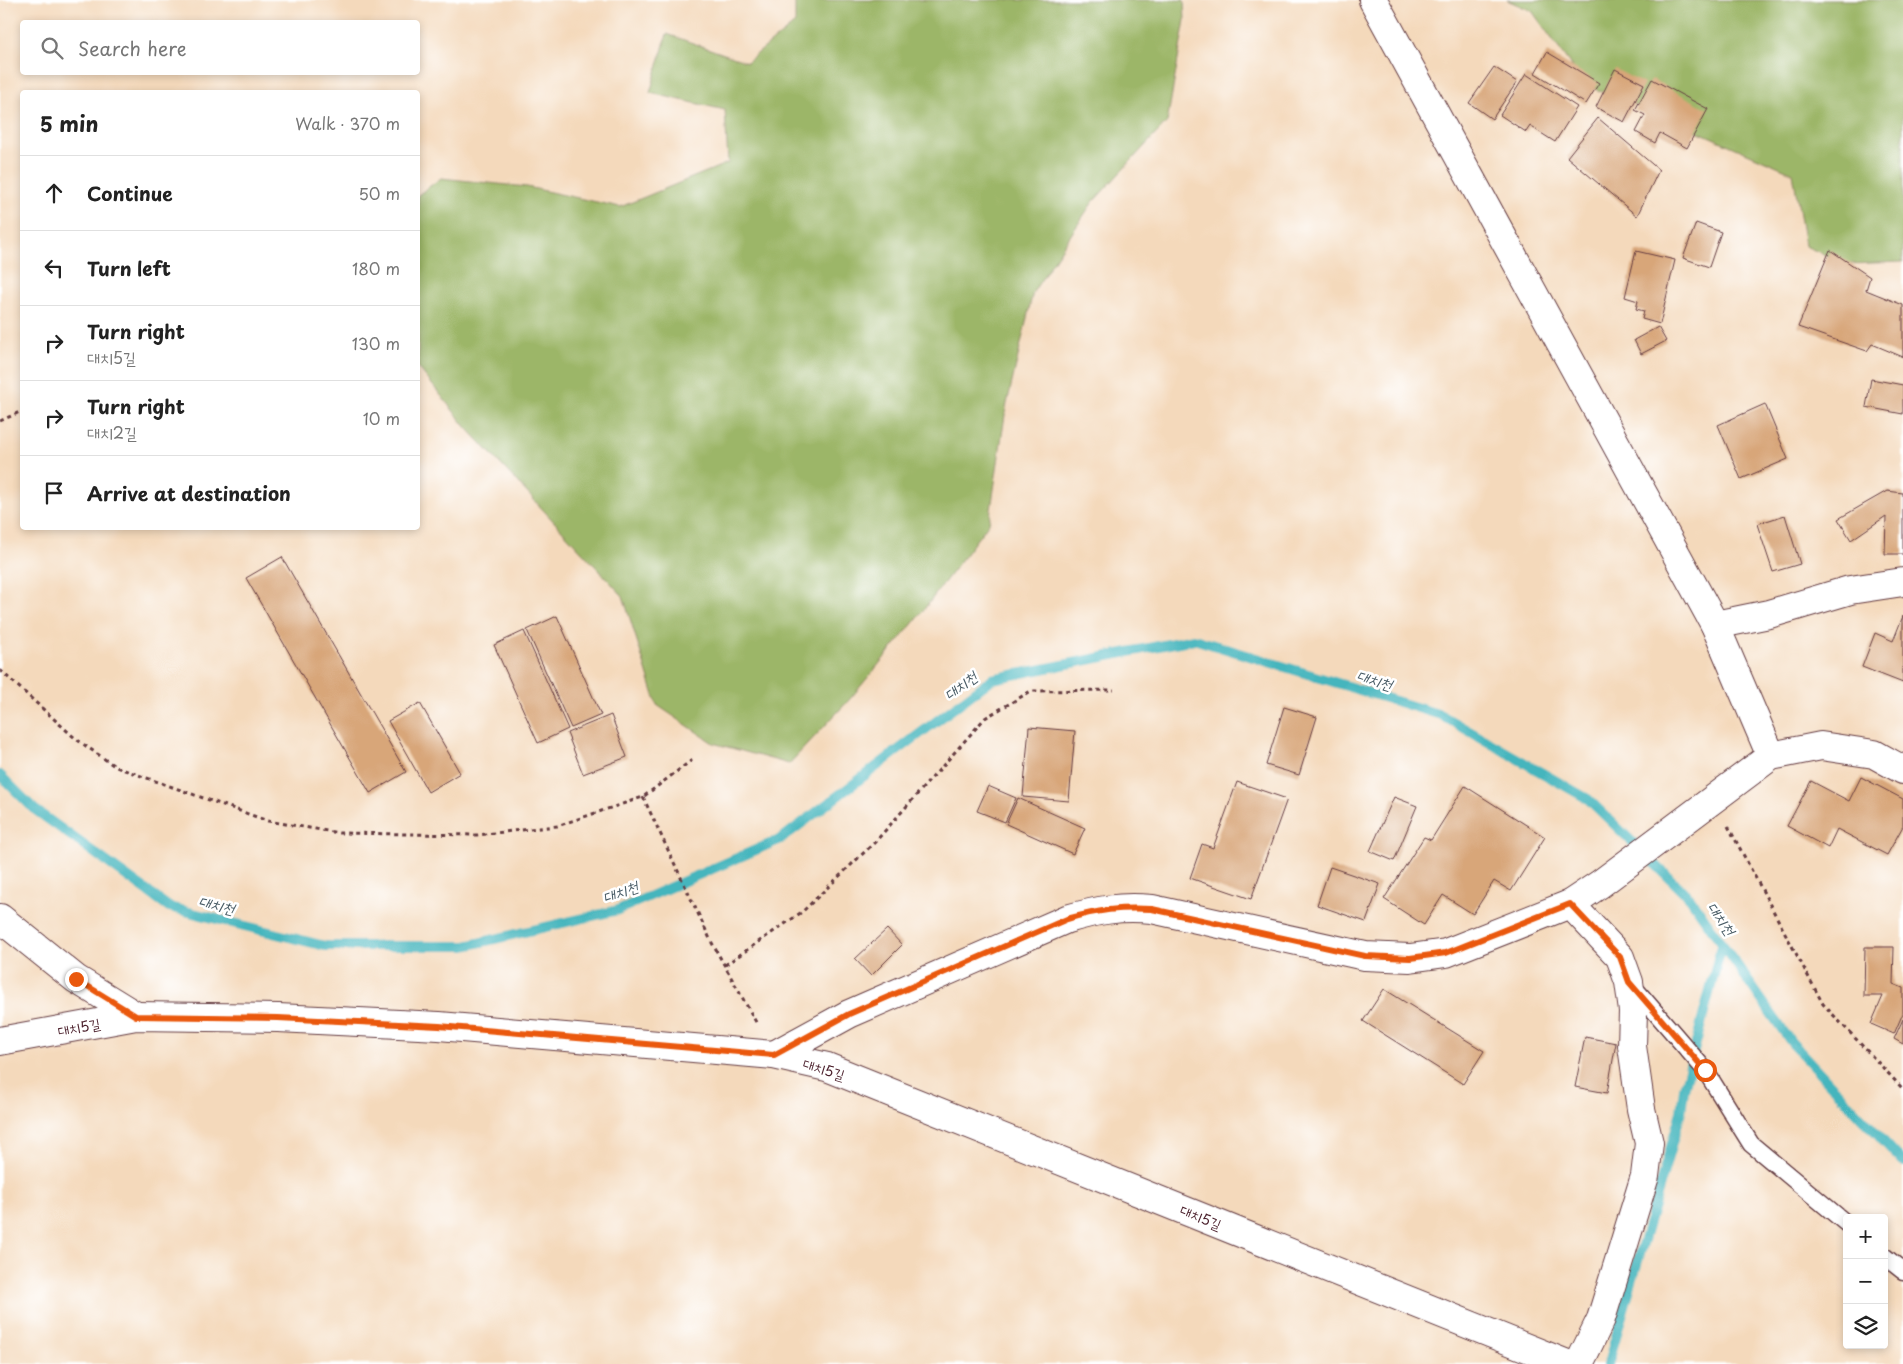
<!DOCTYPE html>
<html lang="en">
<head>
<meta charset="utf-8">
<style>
  :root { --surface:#fff; --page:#f6f6f6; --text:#222; --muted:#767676; --line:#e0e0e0 }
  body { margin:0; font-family:"Playpen Sans","Poor Story",sans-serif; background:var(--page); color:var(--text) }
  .controls { position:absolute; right:15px; bottom:15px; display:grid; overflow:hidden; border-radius:5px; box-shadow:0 2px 8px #0003 }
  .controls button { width:45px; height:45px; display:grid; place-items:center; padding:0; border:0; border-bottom:1px solid var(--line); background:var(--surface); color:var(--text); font:25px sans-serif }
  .stop { position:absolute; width:15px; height:15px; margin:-11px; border:4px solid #ea580c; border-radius:50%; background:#fff }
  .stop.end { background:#ea580c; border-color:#fff; box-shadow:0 1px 5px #0008 }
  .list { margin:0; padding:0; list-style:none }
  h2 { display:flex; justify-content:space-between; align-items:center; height:65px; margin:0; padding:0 20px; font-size:21px }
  h2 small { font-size:16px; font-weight:400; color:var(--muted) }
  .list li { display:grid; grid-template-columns:32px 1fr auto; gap:15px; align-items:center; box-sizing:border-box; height:75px; padding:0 20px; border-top:1px solid var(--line) }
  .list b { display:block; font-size:19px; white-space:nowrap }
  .list p { margin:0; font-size:16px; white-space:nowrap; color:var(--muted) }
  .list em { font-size:16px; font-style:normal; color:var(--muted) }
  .icon { flex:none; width:28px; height:28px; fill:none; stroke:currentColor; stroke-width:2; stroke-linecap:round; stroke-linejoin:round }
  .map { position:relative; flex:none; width:1903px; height:1364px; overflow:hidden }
  .search { position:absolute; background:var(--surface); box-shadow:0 2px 8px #0003; left:20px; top:20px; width:400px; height:55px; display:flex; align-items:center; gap:12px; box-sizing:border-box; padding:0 18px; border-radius:5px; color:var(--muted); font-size:19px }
  .panel { position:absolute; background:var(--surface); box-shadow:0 2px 8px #0003; left:20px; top:90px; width:400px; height:440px; border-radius:5px }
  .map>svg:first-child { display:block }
  .forest { fill:#9cb667; stroke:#736a49 }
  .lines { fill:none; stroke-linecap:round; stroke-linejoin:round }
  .stream { stroke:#45b5bd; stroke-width:10 }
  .building { fill:#d8a679 }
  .service-casing { stroke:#643b41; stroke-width:19 }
  .minor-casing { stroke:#643b41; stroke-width:30 }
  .path { stroke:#643b41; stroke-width:3; stroke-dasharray:4 4; stroke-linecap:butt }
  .service { stroke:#fff; stroke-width:16 }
  .minor { stroke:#fff; stroke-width:28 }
  .route { stroke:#ea580c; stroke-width:6 }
  .labels { text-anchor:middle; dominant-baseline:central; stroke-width:5; stroke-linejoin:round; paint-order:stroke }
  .street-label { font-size:14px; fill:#4a1f2b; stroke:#fff }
  .water-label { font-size:15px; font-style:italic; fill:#485b65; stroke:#fff }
</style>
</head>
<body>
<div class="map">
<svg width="1903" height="1364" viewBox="0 0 1903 1364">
  <rect width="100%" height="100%" fill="#fff"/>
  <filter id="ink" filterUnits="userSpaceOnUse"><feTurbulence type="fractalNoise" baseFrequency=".02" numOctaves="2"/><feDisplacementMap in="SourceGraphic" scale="10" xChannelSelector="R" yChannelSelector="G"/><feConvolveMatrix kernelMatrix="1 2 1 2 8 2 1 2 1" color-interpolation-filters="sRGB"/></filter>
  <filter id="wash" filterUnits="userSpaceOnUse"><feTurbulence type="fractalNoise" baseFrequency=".0096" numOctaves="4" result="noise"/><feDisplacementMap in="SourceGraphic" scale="20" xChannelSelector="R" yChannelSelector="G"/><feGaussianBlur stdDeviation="1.12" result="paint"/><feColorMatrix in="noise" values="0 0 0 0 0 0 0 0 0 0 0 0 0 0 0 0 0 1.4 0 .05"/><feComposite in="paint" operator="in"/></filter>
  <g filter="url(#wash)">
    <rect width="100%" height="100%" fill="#f4d9bb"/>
    <g class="forest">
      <path d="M795 0H1184L1185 20 1167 122 1092 203 1033 292 1006 408 989 523 919 616 850 699 789 764 713 743 657 705 623 596 467 428 418 367V195L441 178 527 187 620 207 728 163 725 110 650 93 667 34 747 62 795 23Z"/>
      <path d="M1507 0H1903V262L1846 264 1805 246 1793 173 1651 111 1585 85 1532 11Z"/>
    </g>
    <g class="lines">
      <g class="stream">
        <path d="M0 775 34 809 169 907 325 946H465L618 910 781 839 992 679 1194 639 1441 715 1588 799 1690 898 1791 1042 1903 1162"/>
        <path d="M1608 1364 1681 1112 1684 1089 1722 944"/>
      </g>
    </g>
    <g id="blocks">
      <g class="building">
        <path d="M1547 52 1599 83 1586 104 1535 73Z"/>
        <path d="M1494 67 1517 82 1492 119 1469 103Z"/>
        <path d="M1615 69 1644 84 1624 122 1596 107Z"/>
        <path d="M1526 74 1577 107 1555 142 1530 126 1526 132 1500 115Z"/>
        <path d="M1652 79 1708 109 1687 148 1660 133 1655 143 1636 132 1645 115 1635 110Z"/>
        <path d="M1598 118 1659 170 1637 216 1567 157Z"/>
        <path d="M1696 223 1721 232 1709 267 1683 258Z"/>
        <path d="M1830 250 1870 277 1866 290 1903 305V357L1872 344 1867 351 1798 327Z"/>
        <path d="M1636 251 1675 260 1660 324 1642 319 1644 311 1636 309 1638 301 1625 297Z"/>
        <path d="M1658 327 1666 341 1641 354 1634 340Z"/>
        <path d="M1871 379 1903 385V414L1866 407Z"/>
        <path d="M1765 404 1788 459 1741 479 1718 425Z"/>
        <path d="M1887 491 1903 493V554H1885L1886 516 1851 540 1838 519Z"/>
        <path d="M1785 515 1800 564 1773 572 1757 524Z"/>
        <path d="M282 557 406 772 370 793 246 578Z"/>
        <path d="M557 616 601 715 571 728 527 630Z"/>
        <path d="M1903 616V683L1862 667 1875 633 1893 641Z"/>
        <path d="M524 631 568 729 538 743 494 645Z"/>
        <path d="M420 703 460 773 428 792 388 721Z"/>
        <path d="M1284 707 1317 717 1299 775 1266 765Z"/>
        <path d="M611 715 627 757 583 774 567 733Z"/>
        <path d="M1029 727 1075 731 1069 801 1023 797Z"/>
        <path d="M1861 777 1903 799V826L1887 855 1837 829 1828 848 1787 826 1811 781 1849 801Z"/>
        <path d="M1237 782 1287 799 1251 899 1190 878 1202 844 1213 848Z"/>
        <path d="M988 786 1016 798 1005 822 977 811Z"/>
        <path d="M1465 786 1545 837 1511 891 1494 881 1473 914 1443 895 1424 925 1384 899 1424 837 1431 840Z"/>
        <path d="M1394 797 1417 806 1394 861 1370 851Z"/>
        <path d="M1018 798 1085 828 1073 854 1006 824Z"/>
        <path d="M1330 867 1380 884 1366 922 1317 905Z"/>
        <path d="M887 929 902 945 871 976 855 959Z"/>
        <path d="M1865 947H1894L1893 984 1903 988V1013L1894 1034 1871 1024 1883 996H1864Z"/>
        <path d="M1384 989 1484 1051 1463 1084 1363 1021Z"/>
        <path d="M1903 1019V1044L1894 1039Z"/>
        <path d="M1585 1037 1616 1043 1607 1093 1575 1087Z"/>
      </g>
    </g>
  </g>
  <g filter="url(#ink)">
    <use href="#blocks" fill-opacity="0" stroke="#643b41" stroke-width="1"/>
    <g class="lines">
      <defs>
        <g id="service">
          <path d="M1631 984 1705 1070 1751 1144 1847 1224"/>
          <path d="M1884 1256 1903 1271"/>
        </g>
        <g id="minor">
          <path d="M1373 0 1715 625 1771 756"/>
          <path d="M1715 625 1769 614 1850 590 1903 582"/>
          <path d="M1570 904 1600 884 1771 756 1821 746 1874 754 1903 770"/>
          <path d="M0 918 76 979 136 1016"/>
          <path d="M0 1041 136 1016 278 1018 439 1026 774 1055 827 1067 1567 1364"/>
          <path d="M774 1055 849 1014 1067 919C1098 910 1120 906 1152 909L1365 956 1410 958 1446 953 1570 904 1620 957 1629 982 1633 1011 1632 1046 1641 1109 1649 1143 1645 1176 1601 1319 1579 1364"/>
        </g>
      </defs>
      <use href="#service" class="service-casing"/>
      <use href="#minor" class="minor-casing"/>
      <g class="path">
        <path d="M0 421 22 411"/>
        <path d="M0 670 76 739 116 767 268 821 339 833 477 835 557 826 643 797 692 760"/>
        <path d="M643 797 711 941 757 1024"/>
        <path d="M1728 826 1823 1004 1903 1089"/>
        <path d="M725 965 802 912 875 842 985 718 1031 691 1114 690"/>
      </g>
      <use href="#service" class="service"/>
      <use href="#minor" class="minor"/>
    </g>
  </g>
  <g class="lines" filter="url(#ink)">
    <path class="route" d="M76 979 136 1016 278 1018 439 1026 774 1055 849 1014 1067 919C1098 910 1120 907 1152 909L1365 956 1410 958 1446 953 1570 904 1620 957 1629 982 1705 1070"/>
  </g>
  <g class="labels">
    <g class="street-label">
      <text transform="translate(79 1027) rotate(-11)">대치5길</text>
      <text transform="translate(824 1069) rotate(17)">대치5길</text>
      <text transform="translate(1201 1217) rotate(22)">대치5길</text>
    </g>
    <g class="water-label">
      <text transform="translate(1375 679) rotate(17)">대치천</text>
      <text transform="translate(960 685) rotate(-37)">대치천</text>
      <text transform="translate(620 891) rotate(-20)">대치천</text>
      <text transform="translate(217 904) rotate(14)">대치천</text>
      <text transform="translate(1722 918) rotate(55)">대치천</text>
    </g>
  </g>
</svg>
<div class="controls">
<button>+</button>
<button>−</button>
<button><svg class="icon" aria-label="layers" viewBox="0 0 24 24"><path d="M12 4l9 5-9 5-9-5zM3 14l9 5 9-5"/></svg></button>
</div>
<div class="stop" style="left:1705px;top:1070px"></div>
<div class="stop end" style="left:76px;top:979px"></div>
<div class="search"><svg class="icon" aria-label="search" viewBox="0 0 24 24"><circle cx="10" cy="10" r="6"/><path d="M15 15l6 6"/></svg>Search here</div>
<section class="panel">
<h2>5 min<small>Walk · 370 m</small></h2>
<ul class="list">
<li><svg class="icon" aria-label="ahead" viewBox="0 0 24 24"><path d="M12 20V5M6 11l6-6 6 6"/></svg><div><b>Continue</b></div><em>50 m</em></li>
<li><svg class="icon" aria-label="left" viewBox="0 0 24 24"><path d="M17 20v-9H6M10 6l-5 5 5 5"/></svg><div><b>Turn left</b></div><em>180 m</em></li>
<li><svg class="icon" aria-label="right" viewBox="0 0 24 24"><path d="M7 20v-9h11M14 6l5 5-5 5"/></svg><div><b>Turn right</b><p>대치5길</p></div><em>130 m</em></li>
<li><svg class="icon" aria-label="right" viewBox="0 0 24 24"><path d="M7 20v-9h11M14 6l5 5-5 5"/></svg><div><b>Turn right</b><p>대치2길</p></div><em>10 m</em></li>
<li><svg class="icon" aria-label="arrive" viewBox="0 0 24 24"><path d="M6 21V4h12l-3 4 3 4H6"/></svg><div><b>Arrive at destination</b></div></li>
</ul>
</section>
</div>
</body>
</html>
